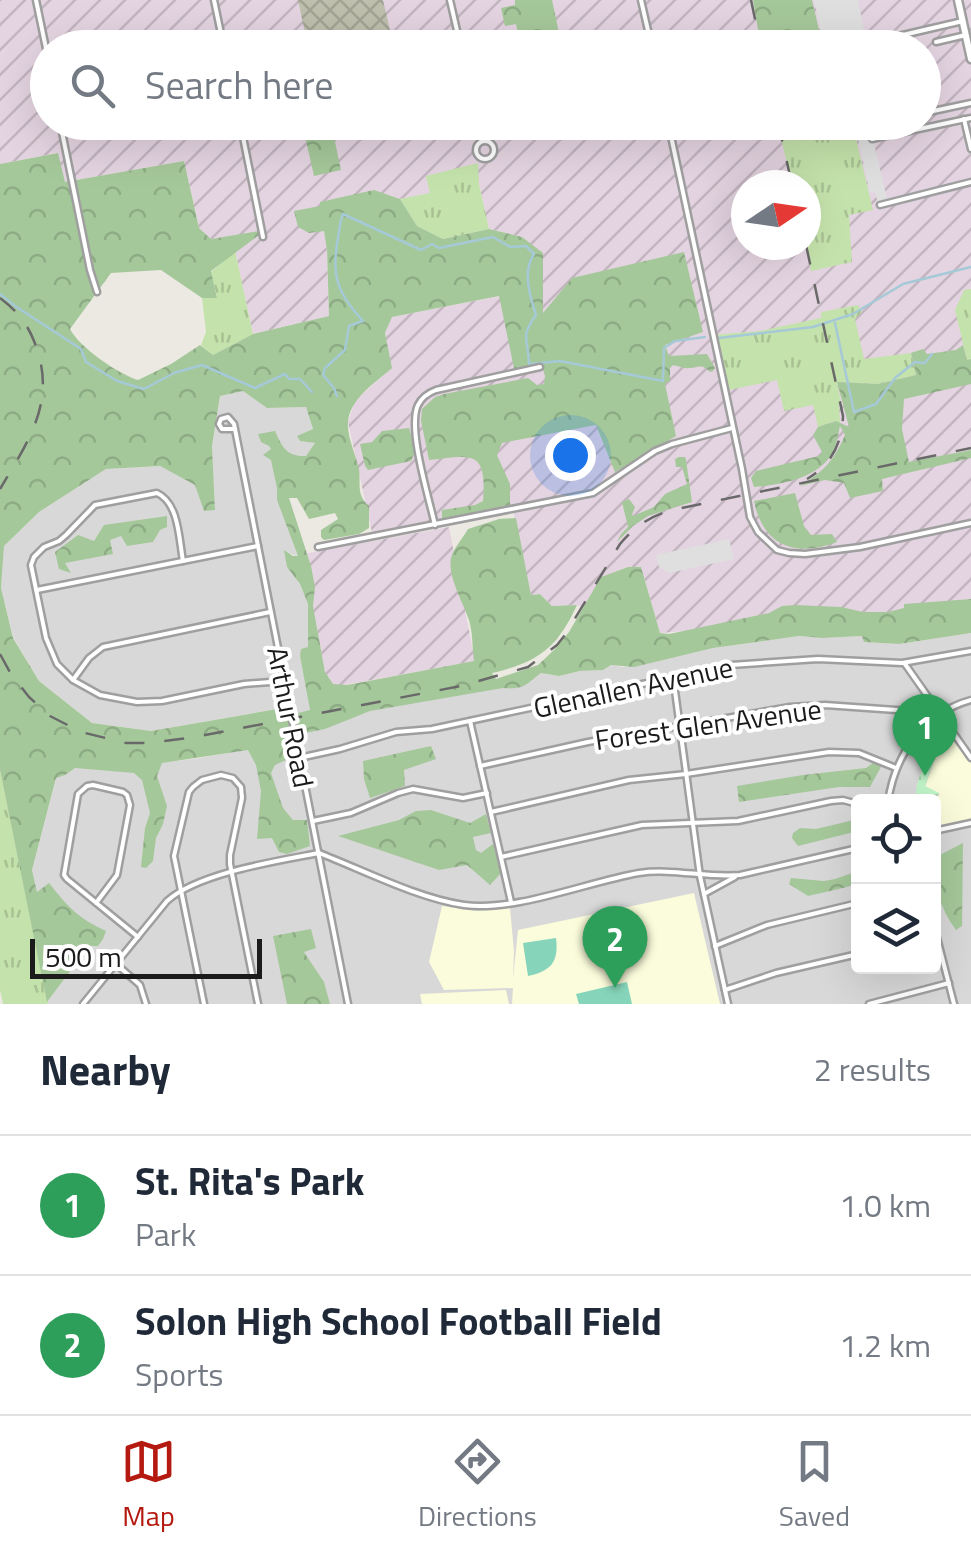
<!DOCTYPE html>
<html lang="en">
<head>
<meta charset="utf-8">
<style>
  :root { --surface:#fff; --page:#f6f6f7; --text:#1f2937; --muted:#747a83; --line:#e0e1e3; --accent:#b51a11 }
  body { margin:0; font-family:"Titillium Web",sans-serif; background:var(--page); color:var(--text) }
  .controls { position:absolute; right:30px; bottom:30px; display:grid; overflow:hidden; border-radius:10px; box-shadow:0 10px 40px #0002 }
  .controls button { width:90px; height:90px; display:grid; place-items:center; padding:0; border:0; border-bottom:2px solid var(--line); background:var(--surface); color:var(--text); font:50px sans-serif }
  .compass { position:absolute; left:731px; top:170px; width:90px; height:90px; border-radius:50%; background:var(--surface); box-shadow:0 10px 40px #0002; rotate:77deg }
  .scale { position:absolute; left:30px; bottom:25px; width:232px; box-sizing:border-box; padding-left:10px; border:5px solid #1b1b1b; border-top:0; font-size:28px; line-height:35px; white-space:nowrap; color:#1b1b1b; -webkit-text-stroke:8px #fff; paint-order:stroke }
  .you { position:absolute; left:570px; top:455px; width:35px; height:35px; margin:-25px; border:8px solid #fff; border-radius:50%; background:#1a73e8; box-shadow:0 0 0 15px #1a73e833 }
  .badge { display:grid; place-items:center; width:65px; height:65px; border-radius:50%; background:var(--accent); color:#fff; font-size:32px; font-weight:700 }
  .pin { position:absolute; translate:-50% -82px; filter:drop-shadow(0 2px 5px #0008) }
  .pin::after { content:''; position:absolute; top:52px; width:35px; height:30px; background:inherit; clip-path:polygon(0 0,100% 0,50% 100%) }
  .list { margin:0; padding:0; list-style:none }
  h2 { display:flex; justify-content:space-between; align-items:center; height:130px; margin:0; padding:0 40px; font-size:42px }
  h2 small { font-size:32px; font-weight:400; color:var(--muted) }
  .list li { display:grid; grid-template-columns:65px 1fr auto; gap:30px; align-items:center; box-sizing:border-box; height:140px; padding:0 40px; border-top:2px solid var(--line) }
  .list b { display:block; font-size:38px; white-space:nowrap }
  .list p { margin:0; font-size:32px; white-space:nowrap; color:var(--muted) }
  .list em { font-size:32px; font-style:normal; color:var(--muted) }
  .icon { flex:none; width:55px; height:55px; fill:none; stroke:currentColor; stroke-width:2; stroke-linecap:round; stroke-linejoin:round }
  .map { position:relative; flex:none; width:971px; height:1004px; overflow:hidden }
  .search { position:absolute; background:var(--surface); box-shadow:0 10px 40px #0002; left:30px; right:30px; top:30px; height:110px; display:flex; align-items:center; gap:25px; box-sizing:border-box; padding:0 35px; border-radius:55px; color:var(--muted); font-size:38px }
  .sheet { height:410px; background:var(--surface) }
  nav { display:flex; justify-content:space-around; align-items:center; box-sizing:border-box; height:140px; border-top:2px solid var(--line); background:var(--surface); font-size:28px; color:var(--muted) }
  nav a { display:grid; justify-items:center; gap:5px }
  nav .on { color:var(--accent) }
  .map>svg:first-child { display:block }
  .residential { fill:#d9d8d8; fill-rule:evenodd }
  .industrial { fill:url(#industrial-furrows); fill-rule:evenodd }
  .education { fill:#fafcdb }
  .construction { fill:url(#construction-cross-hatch) }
  .grass { fill:url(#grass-tufts) }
  .forest { fill:url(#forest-crowns); fill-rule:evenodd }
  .park { fill:url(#park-crowns) }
  .pitch { fill:#86d5ba }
  .parking { fill:#dfdfdf }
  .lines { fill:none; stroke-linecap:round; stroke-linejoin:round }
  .stream { stroke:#a5c9d6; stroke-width:2.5 }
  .minor-casing { stroke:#9f9f9f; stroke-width:9 }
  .tertiary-casing { stroke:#9f9f9f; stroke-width:11 }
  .minor { stroke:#fff; stroke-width:4 }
  .tertiary { stroke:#fff; stroke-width:6 }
  .rail { stroke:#696969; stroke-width:2.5; stroke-dasharray:20 20; stroke-linecap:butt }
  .labels { text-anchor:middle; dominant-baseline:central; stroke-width:8; stroke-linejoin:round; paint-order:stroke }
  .street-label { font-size:28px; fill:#1b1b1b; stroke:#fff }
</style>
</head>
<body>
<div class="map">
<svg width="971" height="1004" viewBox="0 0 971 1004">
  <defs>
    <pattern id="industrial-furrows" width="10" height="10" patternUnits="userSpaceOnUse" patternTransform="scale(2.5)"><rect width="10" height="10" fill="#e4d4e1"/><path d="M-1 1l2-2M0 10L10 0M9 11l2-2" fill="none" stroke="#c3b5c0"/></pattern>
    <pattern id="construction-cross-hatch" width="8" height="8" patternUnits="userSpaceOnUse" patternTransform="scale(2.5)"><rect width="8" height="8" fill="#bfbfae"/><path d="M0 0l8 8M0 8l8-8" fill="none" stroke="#a4a495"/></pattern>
    <pattern id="grass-tufts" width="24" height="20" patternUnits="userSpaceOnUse" patternTransform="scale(2.5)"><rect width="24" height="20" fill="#c4e2ab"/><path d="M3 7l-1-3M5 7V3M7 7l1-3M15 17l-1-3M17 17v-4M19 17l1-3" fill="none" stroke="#a8c193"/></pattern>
    <pattern id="forest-crowns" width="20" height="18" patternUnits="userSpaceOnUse" patternTransform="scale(2.5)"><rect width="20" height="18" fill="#a5c89a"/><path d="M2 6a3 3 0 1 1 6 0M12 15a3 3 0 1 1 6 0" fill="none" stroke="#8dab84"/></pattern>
    <pattern id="park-crowns" width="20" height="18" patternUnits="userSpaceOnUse" patternTransform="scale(2.5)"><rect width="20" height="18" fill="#c1f4c8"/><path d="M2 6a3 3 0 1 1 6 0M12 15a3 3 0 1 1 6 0" fill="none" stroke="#a5d1ab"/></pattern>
  </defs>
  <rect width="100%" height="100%" fill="#ece9e2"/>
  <g class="residential">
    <path d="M243 391 267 408 306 407 313 429 298 436 300 441 315 443 306 456H295L286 452 281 445 293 542 298 557 285 551 287 567 300 584 308 604V647L300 656 311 710 285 716 282 708 151 731 92 723 39 681 13 637 1 588 4 546 39 512 106 469 160 466 196 485 215 509 212 446 220 396Z"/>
    <path d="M971 633V1004H48L47 1002 89 945 37 893 32 870 63 752 129 766 194 759 296 741 292 717 536 676 541 673 559 676 580 671 603 670 611 665 623 667 713 648 799 636 822 638 863 636 865 642 899 644ZM858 802H934V966H858Z"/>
  </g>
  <g class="industrial">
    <path d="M0 0H971V608L660 633 643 574 628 567 602 577 583 608 577 605 552 606 540 594 531 595 513 510 373 537 348 422 355 401 391 368 385 333 392 317 500 296 515 372 522 237 489 229 479 184 400 199 374 191 324 230 327 250 329 316 253 334 235 251 258 235 259 232 211 239 199 228 184 161 65 182 57 153 0 164ZM48 48H924V122H48ZM746 185H806V245H746Z"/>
    <path d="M449 527 475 661 328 688 303 554Z"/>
  </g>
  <g class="education">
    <path d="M955 735 971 758V817L969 821 941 829 934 808V800L940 794 925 787 939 747Z"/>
    <path d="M694 893 720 1004H512L513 988 444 990 429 962 442 906 477 911 510 908 514 951 513 979 518 930Z"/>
    <path d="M506 990 509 1004H422L420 994Z"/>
  </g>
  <path class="construction" d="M298 0H383L394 47H308Z"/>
  <g class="grass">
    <path d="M817 125 821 128 824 136 854 130 873 210 849 215 852 262 811 271 806 245V185H792L780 133Z"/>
    <path d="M478 163 479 184 489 229 443 239 417 226 400 199 430 193 426 176Z"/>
    <path d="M235 251 253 334 213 355 201 345 206 332 202 298 217 297 211 272Z"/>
    <path d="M971 289V359L967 360 955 310 964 290Z"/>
    <path d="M858 305 862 312 855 319 864 359 911 353 916 375 878 384 837 382 841 403H839L840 424 835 421 818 427 813 405 784 411 777 380 724 391 712 335 760 331 821 318V312Z"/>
    <path d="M0 770 48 1004H3L0 990Z"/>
  </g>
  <g class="forest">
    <path d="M515 0H552L562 47H521L516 24 505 26 501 8 515 5Z"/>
    <path d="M753 0H812L823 47H761Z"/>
    <path d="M302 123H331L341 170 314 176Z"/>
    <path d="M58 153 65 182 184 161 199 228 211 239 259 231V235L211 271 217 298H202L161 270 111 273 70 329C79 347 118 374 138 380L171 364 200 345 213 355 253 334 329 316 327 250 324 231 309 233 298 227 294 211 320 206V202L374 190 400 199 417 226 443 239 489 229 522 237 543 253V313L572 278 684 252 703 332 665 345 669 356 707 354 715 368 713 371 710 372C700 361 696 370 684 368 681 367 677 366 673 365L670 368V381L665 384 676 436 615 472 596 425 502 443 497 455 510 484V505L449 518H442V510L475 505 483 501C487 450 473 455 429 460L421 421 422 409 435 397 444 394 528 378 537 385 544 384 545 376 542 367 515 373 499 296 392 317 385 333 392 368C376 382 349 399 348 423 347 437 356 455 359 469 361 484 356 495 369 506V528L359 534 324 540 321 537V530L338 519 335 513 309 519 297 498H289L311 566 315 587 313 606 325 672 333 684 347 685 474 661C472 647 473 633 469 620 464 604 447 576 451 558 453 549 463 538 468 529L499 519 516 518 531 595 540 594 552 606 577 605C557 648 539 662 492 673L496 679 538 665 554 650 569 632 601 577 628 567H641L660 633 669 634 769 613 782 606 795 605 841 607 863 612H888L904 608V604L971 599V633L899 644 864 642 862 636 822 638 799 636 713 648 634 667 611 665 603 670 580 671 559 676 541 673C526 684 525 690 503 688L370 711 325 729 296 735V741L281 744 288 759 275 765 271 773 283 808 293 820H307L310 846 287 854 279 852 272 838 257 839 261 791 256 765 248 750 162 763 157 776 167 806 163 824 156 838 153 861 146 868 141 867 145 828 150 813 142 780 134 773 75 768 65 775 56 778 32 870 37 892 49 883C68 907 78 918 106 931L103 939 98 946H89L47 1002 0 770V164ZM243 391 267 408 306 407 313 429 297 436 300 441 315 443 306 456C287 457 282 447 275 431L258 434 261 442 269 446 271 449 263 455 271 460 277 488V500L298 556H293L284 550 287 567 300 584 308 604V647L301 649 300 656 310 710 285 716 283 708 151 731 92 723 39 681 13 638 1 588 4 546 39 512 106 469 160 466 195 485 204 511 215 510 212 446 220 396Z"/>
    <path d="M963 345 967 360 971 359V384L904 399 902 429 909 462 971 450V458L882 479 883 491 850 498 844 483 825 480 800 486C825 470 833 462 845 435L840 426C838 435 836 449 830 457 814 479 780 485 754 487L751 478 756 471 819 456 822 452 813 435 818 427 836 421 849 427 837 382 878 384 916 375 911 353 923 349 927 354 956 350Z"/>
    <path d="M409 428 416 450 411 461 368 470 365 466 360 444 372 442 382 431Z"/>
    <path d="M679 457H685L686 460 692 502 648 516 633 526 617 542 621 534 628 527 622 502 629 499 635 507 632 515 633 516 654 507 665 494 687 484 682 467H676L675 459Z"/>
    <path d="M795 493 804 526 811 535 832 534 837 542C795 558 763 546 754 501Z"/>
    <path d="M167 516V527L160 530 153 542 127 546 121 536 110 540 113 554 65 563 71 573 59 569 55 552 78 535 94 541 104 525Z"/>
    <path d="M431 746 436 759 404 770 405 786 370 798 364 779 363 761Z"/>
    <path d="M874 762 882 765 870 787H839L739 802 737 786 803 775 866 768Z"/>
    <path d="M431 810 470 823 486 814 491 833 473 837 476 850 481 853 493 844 501 873 490 885 467 865 439 870 338 836 399 820 416 811Z"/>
    <path d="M858 819V831L798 846 792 838 793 833 800 828 816 829Z"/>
    <path d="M963 843 962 926 956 930C940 909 933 884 934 858Z"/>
    <path d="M858 871 857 884C841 889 824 892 808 896L789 884 791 878 824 881 835 879Z"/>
    <path d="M311 929 316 948 304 952 324 982 330 1004H287L273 936Z"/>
  </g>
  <path class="park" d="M932 741 939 747 925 786 939 793 933 801 915 802 917 784Z"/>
  <g class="pitch">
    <path d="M556 938C559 962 551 971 528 976L523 943Z"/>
    <path d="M627 982 632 1004H579L576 994Z"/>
  </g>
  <g class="parking">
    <path d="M814 0H858L864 30 830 39 831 46 824 47Z"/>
    <path d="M872 135 888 203 879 206 875 192 870 193 858 138Z"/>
    <path d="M729 539 734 559 669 573 659 567 656 555Z"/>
  </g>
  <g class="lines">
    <g class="stream">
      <path d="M0 294 15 306 81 349 86 362 117 381 144 389 174 373 202 365 255 388 285 374 289 379H300L312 392"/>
      <path d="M835 323 854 412 876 404 895 378 915 362 925 363 932 354"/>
      <path d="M719 338 813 327 853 314 903 284 971 267"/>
      <path d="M337 396 334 388 323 375 325 368 345 350 349 326 363 321C337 293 331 275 338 238 340 229 339 223 343 214L421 250 432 244 439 248 493 237 510 247 526 246 534 254C522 271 530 297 536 315 519 338 529 340 529 364L560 361 663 381 664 348 675 341 705 337"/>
    </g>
    <defs>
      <g id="minor">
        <path d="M36 0 48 58"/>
        <path d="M214 0 224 48"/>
        <path d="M450 0 461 48"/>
        <path d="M641 0 652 48"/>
        <path d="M826 40 828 48"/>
        <path d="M936 42 966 35"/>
        <path d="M847 48 963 21"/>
        <path d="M924 113 971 103"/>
        <path d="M964 119 971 149"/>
        <path d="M60 122 90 270 97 292"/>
        <path d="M240 122 263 237"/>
        <path d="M478 122 482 141"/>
        <path d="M668 122 742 469 750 517 758 532 777 550 789 553 805 554 860 547 971 523"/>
        <path d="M798 122 799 124 808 122"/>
        <path d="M818 122 828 131 874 122"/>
        <path d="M872 139 971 118"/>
        <circle cx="485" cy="150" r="9"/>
        <path d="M880 205 971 182"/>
        <path d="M235 429H222L219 424 221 419 228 417 234 424 348 1004"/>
        <path d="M435 525C429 498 407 428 418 405 422 397 428 393 436 390L540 367"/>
        <path d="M318 547 593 493 655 451 672 444 732 428"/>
        <path d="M183 561C179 539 179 503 157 493L95 505 66 535 59 541 44 547 34 557 31 565 46 638 57 664 73 680 100 695 137 702 162 701 244 684 283 681"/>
        <path d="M37 590 258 546"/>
        <path d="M905 664 971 758"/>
        <path d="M673 676 700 876 728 1004"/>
        <path d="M73 680 89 658 103 647 270 612"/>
        <path d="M470 721 511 902"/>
        <path d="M299 758 340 749 396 732 432 729 731 665 818 659 902 663 971 651"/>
        <path d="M480 766 588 742 790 707 825 705 939 713"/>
        <path d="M888 802C895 754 924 713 971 700"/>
        <path d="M491 812 629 780 686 774 829 752 859 753 896 768"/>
        <path d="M313 821 351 813 398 793 413 789 463 798 487 793"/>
        <path d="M934 831 971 823"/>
        <path d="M319 853C363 870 417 898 464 905 516 912 587 882 639 873 672 868 706 878 740 875L858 848"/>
        <path d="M501 857 642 825 738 821 831 801 843 800 858 804"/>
        <path d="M704 894 735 877"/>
        <path d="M96 903 117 875 130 805 127 795 123 792 93 785 87 786 78 794 64 875 67 879 138 937"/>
        <path d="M934 926 954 1004"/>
        <path d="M715 946 767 925 858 903"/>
        <path d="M116 964 140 985 146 1004"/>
        <path d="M725 990 776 973 858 954"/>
        <path d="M83 1004 167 901C198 873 277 861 319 853"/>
        <path d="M204 1004 174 856 189 792 193 787 202 780 221 775 233 778 241 787 242 798 230 855V864L258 1004"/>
        <path d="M869 1004 949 983"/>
      </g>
      <path id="tertiary" d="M958 0 971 59"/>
    </defs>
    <use href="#minor" class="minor-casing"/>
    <use href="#tertiary" class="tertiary-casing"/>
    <use href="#minor" class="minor"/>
    <use href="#tertiary" class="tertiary"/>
    <g class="rail">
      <path d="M751 0 761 48"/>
      <path d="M727 43 739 48"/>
      <path d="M778 122 792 185"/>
      <path d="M806 245 843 416C842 444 831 465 807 479"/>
      <path d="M0 298C16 310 27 323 34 341 58 400 29 440 0 489"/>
      <path d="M0 654 11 674 29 697 50 716 81 732 126 743H149L195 737 461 686 528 667 557 645 565 635 620 544C634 527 650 516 672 510L971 448"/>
    </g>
  </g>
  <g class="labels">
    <g class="street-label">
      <text transform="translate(633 687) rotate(-12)">Glenallen Avenue</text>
      <text transform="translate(291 717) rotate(79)">Arthur Road</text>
      <text transform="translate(708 724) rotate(-8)">Forest Glen Avenue</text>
    </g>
  </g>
</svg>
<div class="controls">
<button><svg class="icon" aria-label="locate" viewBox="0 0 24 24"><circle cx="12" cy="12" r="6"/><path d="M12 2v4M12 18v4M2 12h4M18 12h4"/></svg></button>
<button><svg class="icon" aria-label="layers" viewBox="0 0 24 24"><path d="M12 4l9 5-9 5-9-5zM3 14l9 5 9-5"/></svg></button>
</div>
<svg class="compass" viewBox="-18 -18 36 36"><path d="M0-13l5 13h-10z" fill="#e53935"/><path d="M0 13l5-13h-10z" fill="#747a83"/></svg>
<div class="scale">500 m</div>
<div class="you"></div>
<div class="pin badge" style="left:925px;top:776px;background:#2e9e5b">1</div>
<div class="pin badge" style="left:615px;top:988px;background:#2e9e5b">2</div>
<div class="search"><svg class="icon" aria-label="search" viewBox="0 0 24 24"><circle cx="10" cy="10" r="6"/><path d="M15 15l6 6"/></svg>Search here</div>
</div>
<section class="sheet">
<h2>Nearby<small>2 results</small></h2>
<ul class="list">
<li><span class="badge" style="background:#2e9e5b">1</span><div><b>St. Rita's Park</b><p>Park</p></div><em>1.0 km</em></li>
<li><span class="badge" style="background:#2e9e5b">2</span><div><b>Solon High School Football Field</b><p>Sports</p></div><em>1.2 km</em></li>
</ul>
</section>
<nav>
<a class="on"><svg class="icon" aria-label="map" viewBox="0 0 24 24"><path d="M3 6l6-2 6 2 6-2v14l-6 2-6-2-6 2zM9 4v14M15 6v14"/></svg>Map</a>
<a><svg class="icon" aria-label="directions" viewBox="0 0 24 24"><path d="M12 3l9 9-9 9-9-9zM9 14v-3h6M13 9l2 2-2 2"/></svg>Directions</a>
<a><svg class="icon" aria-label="saved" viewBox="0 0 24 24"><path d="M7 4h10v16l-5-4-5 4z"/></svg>Saved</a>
</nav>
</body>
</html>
